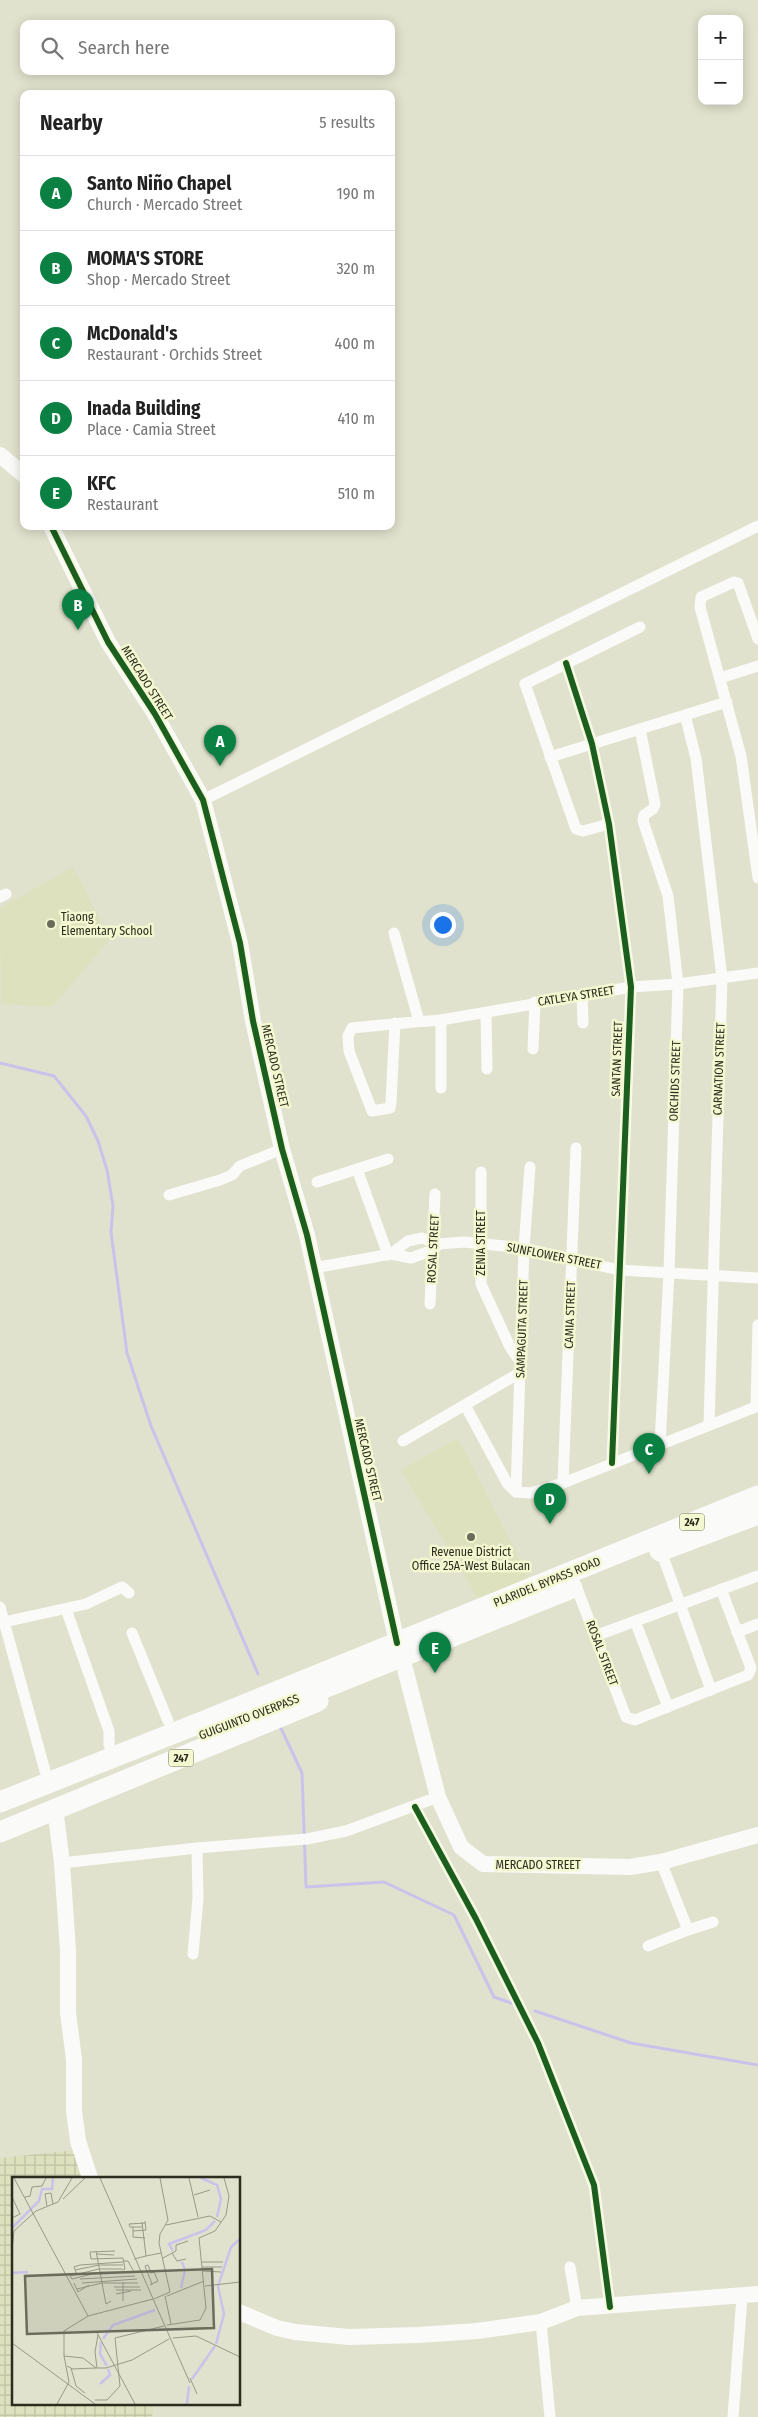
<!DOCTYPE html>
<html lang="en">
<head>
<meta charset="utf-8">
<style>
  :root { --surface:#fff; --page:#f6f6f6; --text:#222; --muted:#767676; --line:#e0e0e0; --accent:#0b8043 }
  body { margin:0; font-family:"Fira Sans Condensed",sans-serif; background:var(--page); color:var(--text) }
  .controls { position:absolute; right:15px; top:15px; display:grid; overflow:hidden; border-radius:10px; box-shadow:0 2px 12px #0003 }
  .controls button { width:45px; height:45px; display:grid; place-items:center; padding:0; border:0; border-bottom:1px solid var(--line); background:var(--surface); color:var(--text); font:25px sans-serif }
  .you { position:absolute; left:442px; top:924px; width:18px; height:18px; margin:-12px; border:4px solid #fff; border-radius:50%; background:#1a73e8; box-shadow:0 0 0 8px #1a73e833 }
  .badge { display:grid; place-items:center; width:32px; height:32px; border-radius:50%; background:var(--accent); color:#fff; font-size:16px; font-weight:700 }
  .pin { position:absolute; translate:-50% -41px; filter:drop-shadow(0 1px 2px #0008) }
  .pin::after { content:''; position:absolute; top:26px; width:18px; height:15px; background:inherit; clip-path:polygon(0 0,100% 0,50% 100%) }
  .list { margin:0; padding:0; list-style:none }
  h2 { display:flex; justify-content:space-between; align-items:center; height:65px; margin:0; padding:0 20px; font-size:21px }
  h2 small { font-size:16px; font-weight:400; color:var(--muted) }
  .list li { display:grid; grid-template-columns:32px 1fr auto; gap:15px; align-items:center; box-sizing:border-box; height:75px; padding:0 20px; border-top:1px solid var(--line) }
  .list b { display:block; font-size:19px; white-space:nowrap }
  .list p { margin:0; font-size:16px; white-space:nowrap; color:var(--muted) }
  .list em { font-size:16px; font-style:normal; color:var(--muted) }
  .icon { flex:none; width:28px; height:28px; fill:none; stroke:currentColor; stroke-width:2; stroke-linecap:round; stroke-linejoin:round }
  .map { position:relative; flex:none; width:758px; height:2417px; overflow:hidden }
  .search { position:absolute; background:var(--surface); box-shadow:0 2px 12px #0003; left:20px; top:20px; width:375px; height:55px; display:flex; align-items:center; gap:12px; box-sizing:border-box; padding:0 18px; border-radius:10px; color:var(--muted); font-size:19px }
  .panel { position:absolute; background:var(--surface); box-shadow:0 2px 12px #0003; left:20px; top:90px; width:375px; height:440px; border-radius:10px }
  .map>svg:first-child { display:block }
  .built { fill:#dde1be }
  .industrial { fill:url(#industrial-grid) }
  .lines { fill:none; stroke-linecap:round; stroke-linejoin:round }
  .stream { stroke:#cbc2eb; stroke-width:3 }
  .street { stroke:#fafbf8; stroke-width:11 }
  .secondary { stroke:#fafbf8; stroke-width:16 }
  .highway { stroke:#fafbf8; stroke-width:21 }
  .cycleway-casing { stroke:#f3f8d1; stroke-width:9 }
  .cycleway { stroke:#1b5e20; stroke-width:6 }
  .poi-dot { fill:#6b6c5b; stroke:#f3f8d1; stroke-width:2 }
  .labels { text-anchor:middle; dominant-baseline:central; stroke-width:5; stroke-linejoin:round; paint-order:stroke }
  .shield { fill:#f3f8d1; stroke:#686a54; stroke-width:1 }
  .shield-label { font-size:11px; font-weight:bold; fill:#2c2d1e }
  .street-label { font-size:12px; fill:#2c2d1e; stroke:#f3f8d1 }
  .poi-label { font-size:12px; fill:#2c2d1e; stroke:#f3f8d1; text-anchor:start }
  .inset-river { fill:none; stroke:#cbc2eb; stroke-width:2.5 }
  .inset-road { fill:none; stroke:#989a87; stroke-width:1 }
  .view { fill:#6b6c5b; fill-opacity:0.15; stroke:#6b6c5b; stroke-width:2.5 }
  .inset-edge { fill:none; stroke:#2c2d1e; stroke-width:2.5 }
</style>
</head>
<body>
<div class="map">
<svg width="758" height="2417" viewBox="0 0 758 2417">
  <defs>
    <pattern id="industrial-grid" width="8" height="8" patternUnits="userSpaceOnUse" patternTransform="scale(1.25)"><rect width="8" height="8" fill="#dde1be"/><path d="M0 4h8M4 0v8" fill="none" stroke="#bec1a3"/></pattern>
  </defs>
  <rect width="100%" height="100%" fill="#e0e2cd"/>
  <g class="built">
    <path d="M73 867 110 939 52 1007 1 1004 0 908Z"/>
    <path d="M458 1438 529 1578 479 1600 401 1470Z"/>
  </g>
  <path class="industrial" d="M77 2150 85 2178H14V2403H154L152 2417H0V2158Z"/>
  <g class="lines">
    <g class="stream">
      <path d="M0 1063 54 1076 86 1116 98 1141 107 1170 113 1206 111 1232 127 1353 151 1426 258 1674"/>
      <path d="M279 1724 302 1773 306 1887 384 1882 454 1915 494 1997 514 2004"/>
      <path d="M535 2011 631 2043 758 2065"/>
    </g>
    <g class="street">
      <path d="M758 639 738 583 734 582 701 597 700 607 741 756 758 878"/>
      <path d="M566 663 592 744 609 824 631 987 612 1463"/>
      <path d="M720 678 758 666"/>
      <path d="M685 715 696 758 722 978 709 1425"/>
      <path d="M640 729 655 804 653 809 644 815 643 821 668 896 678 984 669 1272 660 1444"/>
      <path d="M550 757 727 702"/>
      <path d="M203 800 758 526"/>
      <path d="M609 824 583 831 576 829 525 684 640 627"/>
      <path d="M0 897 6 894"/>
      <path d="M394 933 419 1021"/>
      <path d="M582 995 583 1023"/>
      <path d="M486 1013 487 1069"/>
      <path d="M441 1020V1088"/>
      <path d="M395 1023 391 1102 390 1108 372 1111 349 1051 348 1036 352 1028C382 1025 411 1022 441 1020L631 987 678 984 758 973"/>
      <path d="M533 1049 535 1002"/>
      <path d="M357 1169 388 1255"/>
      <path d="M481 1172V1284L510 1347 521 1363"/>
      <path d="M317 1182 388 1159"/>
      <path d="M169 1195 220 1180 232 1175 240 1166 282 1149"/>
      <path d="M391 1254 408 1241 422 1238 439 1244 464 1242 524 1248 619 1270 758 1278"/>
      <path d="M314 1268 391 1254 411 1258 433 1250 439 1244"/>
      <path d="M430 1304 435 1194"/>
      <path d="M465 1405 507 1483 516 1492 531 1493 563 1483 758 1406"/>
      <path d="M756 1406 758 1325"/>
      <path d="M403 1441 521 1372"/>
      <path d="M563 1483 576 1148"/>
      <path d="M516 1492 524 1248 530 1167"/>
      <path d="M661 1551 711 1690"/>
      <path d="M576 1586 626 1717 635 1720 748 1675 751 1668 721 1589"/>
      <path d="M0 1607 45 1771"/>
      <path d="M66 1609 109 1731V1745"/>
      <path d="M635 1621 668 1707"/>
      <path d="M4 1622 86 1604 122 1587 129 1593"/>
      <path d="M737 1632 758 1624"/>
      <path d="M132 1633 168 1721"/>
      <path d="M595 1636 758 1576"/>
      <path d="M415 1807 476 1919 538 2043 594 2185 610 2307"/>
      <path d="M661 1862 688 1930 713 1922"/>
      <path d="M62 1863 197 1848 307 1839 346 1831 438 1797"/>
      <path d="M648 1946 688 1930"/>
      <path d="M193 1954 198 1899 197 1848"/>
      <path d="M570 2267 577 2308"/>
      <path d="M541 2322 550 2417"/>
      <path d="M733 2417 742 2297"/>
    </g>
    <g class="secondary">
      <path d="M0 455 24 475"/>
      <path d="M51 526 108 642 155 714 203 800 240 943 253 1021 282 1149 307 1235 397 1643"/>
      <path d="M402 1657 438 1797 461 1847 483 1864 630 1867 661 1862 758 1835"/>
      <path d="M55 1808 62 1863 68 1950V2013L74 2059V2111L78 2141 90 2178"/>
      <path d="M239 2312 277 2328 295 2332 349 2337 418 2335 477 2331 541 2322 577 2308 758 2294"/>
    </g>
    <g class="highway">
      <path d="M660 1551 758 1514"/>
      <path d="M299 1698 572 1588"/>
      <path d="M0 1802 197 1724 758 1496"/>
      <path d="M0 1832 318 1701"/>
    </g>
    <defs>
      <g id="cycleway">
        <path d="M51 526 108 642 155 714 203 800 240 943 253 1021 282 1149 307 1235 397 1643"/>
        <path d="M566 663 592 744 609 824 631 987 612 1463"/>
        <path d="M415 1807 476 1919 538 2043 594 2185 610 2307"/>
      </g>
    </defs>
    <use href="#cycleway" class="cycleway-casing"/>
    <use href="#cycleway" class="cycleway"/>
  </g>
  <g class="poi-dot">
    <circle cx="51" cy="924" r="5"/>
    <circle cx="471" cy="1537" r="5"/>
  </g>
  <g class="labels">
    <g class="shield">
      <rect x="679.5" y="1513.5" width="25" height="17" rx="4"/>
      <rect x="168.5" y="1749.5" width="25" height="17" rx="4"/>
    </g>
    <g class="shield-label">
      <text x="692" y="1522">247</text>
      <text x="181" y="1758">247</text>
    </g>
    <g class="street-label">
      <text transform="translate(147 683) rotate(58)">MERCADO STREET</text>
      <text transform="translate(576 996) rotate(-9)">CATLEYA STREET</text>
      <text transform="translate(617 1059) rotate(-88)">SANTAN STREET</text>
      <text transform="translate(275 1066) rotate(77)">MERCADO STREET</text>
      <text transform="translate(719 1069) rotate(-88)">CARNATION STREET</text>
      <text transform="translate(675 1081) rotate(-88)">ORCHIDS STREET</text>
      <text transform="translate(481 1243) rotate(-90)">ZENIA STREET</text>
      <text transform="translate(433 1249) rotate(-87)">ROSAL STREET</text>
      <text transform="translate(554 1256) rotate(11)">SUNFLOWER STREET</text>
      <text transform="translate(570 1315) rotate(-88)">CAMIA STREET</text>
      <text transform="translate(522 1329) rotate(-88)">SAMPAGUITA STREET</text>
      <text transform="translate(368 1460) rotate(77)">MERCADO STREET</text>
      <text transform="translate(547 1582) rotate(-22)">PLARIDEL BYPASS ROAD</text>
      <text transform="translate(602 1653) rotate(69)">ROSAL STREET</text>
      <text transform="translate(249 1717) rotate(-21)">GUIGUINTO OVERPASS</text>
      <text x="538" y="1865">MERCADO STREET</text>
    </g>
    <g class="poi-label">
      <text x="61" y="917">Tiaong<tspan x="61" dy="14">Elementary School</tspan></text>
      <text x="471" y="1552" text-anchor="middle">Revenue District<tspan x="471" dy="14">Office 25A-West Bulacan</tspan></text>
    </g>
  </g>
  <g transform="translate(12 2177)">
    <rect width="228" height="228" fill="#e0e2cd"/>
    <path class="inset-river" d="M189 1 205 8 209 22 205 40M0 51 27 24 30 12H40L41 1M161 74 157 67 194 53 203 44M0 96 16 95M169 111 173 93 170 85M91 162 101 148 143 133M89 165 88 177 95 189M204 167 212 137 206 109 219 70 228 62M180 202 203 169M88 207 98 198 96 192M175 227 177 209"/>
    <path class="inset-road" d="M2 1 76 139M88 1 178 206M177 1 186 40M182 18 198 13M0 20 8 37 0 41M13 20 18 19 20 10 30 9 34 1M51 22 73 1M35 29 33 17 39 16 41 27M154 48 198 39 209 45M121 50V60L133 61M130 50H118L117 47 133 46M121 54 134 53 133 44M0 73 2 54 24 34 46 25 60 1M84 74 94 127 99 124M103 74 78 75 79 82 111 81 113 92 110 93M160 76 165 84 174 82M85 77 102 78M134 79 149 76M151 81 164 74V68L176 64M122 82 134 79 130 45M111 84H116L122 95M190 85H211M190 90H210M110 92H87L58 99 60 102 88 95H122M63 93 87 88H111M190 94 209 95M139 96 136 88 133 89 140 107M65 98 62 90 68 88 111 85M68 102 123 99M62 106 66 115 77 108M70 106 125 102M138 108 146 104 142 95 138 96M193 109 228 105M102 110H128M65 112 90 106H126M104 113H129M104 117 119 114M153 119 159 147M155 119 192 104M142 122 158 115 147 66 148 57 156 43 148 1M111 124V105M155 148 188 143 194 131 187 61 203 54 214 38 217 19 212 1M84 154 123 227M161 161 184 159 228 180M0 166 83 227M52 179V154L76 139 141 122M55 189 59 191 64 209 73 216M85 191 83 175 86 158M59 192 84 191M178 201 185 217M83 223H95L108 209 103 161 152 149M45 227 57 205 52 179 71 181 84 191H94L120 183 157 162"/>
    <path class="view" d="M200 92 202 151 15 157 13 99Z"/>
    <rect width="228" height="228" class="inset-edge"/>
  </g>
</svg>
<div class="controls">
<button>+</button>
<button>−</button>
</div>
<div class="you"></div>
<div class="pin badge" style="left:220px;top:766px">A</div>
<div class="pin badge" style="left:78px;top:630px">B</div>
<div class="pin badge" style="left:649px;top:1474px">C</div>
<div class="pin badge" style="left:550px;top:1524px">D</div>
<div class="pin badge" style="left:435px;top:1673px">E</div>
<div class="search"><svg class="icon" aria-label="search" viewBox="0 0 24 24"><circle cx="10" cy="10" r="6"/><path d="M15 15l6 6"/></svg>Search here</div>
<section class="panel">
<h2>Nearby<small>5 results</small></h2>
<ul class="list">
<li><span class="badge">A</span><div><b>Santo Niño Chapel</b><p>Church · Mercado Street</p></div><em>190 m</em></li>
<li><span class="badge">B</span><div><b>MOMA'S STORE</b><p>Shop · Mercado Street</p></div><em>320 m</em></li>
<li><span class="badge">C</span><div><b>McDonald's</b><p>Restaurant · Orchids Street</p></div><em>400 m</em></li>
<li><span class="badge">D</span><div><b>Inada Building</b><p>Place · Camia Street</p></div><em>410 m</em></li>
<li><span class="badge">E</span><div><b>KFC</b><p>Restaurant</p></div><em>510 m</em></li>
</ul>
</section>
</div>
</body>
</html>
